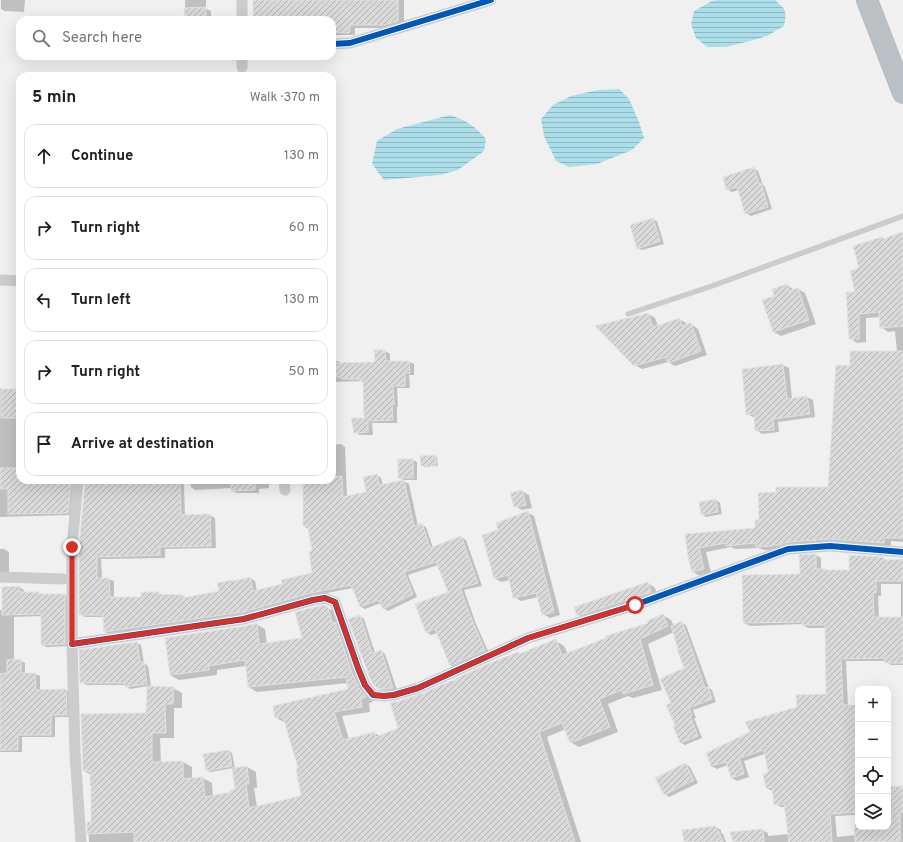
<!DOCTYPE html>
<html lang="en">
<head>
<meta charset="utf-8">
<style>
  :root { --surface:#fff; --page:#f2f2f2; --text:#202124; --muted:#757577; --line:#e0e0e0 }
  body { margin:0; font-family:Overpass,sans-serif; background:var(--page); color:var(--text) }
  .controls { position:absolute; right:12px; bottom:12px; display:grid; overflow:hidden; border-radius:8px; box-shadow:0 4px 16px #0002 }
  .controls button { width:36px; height:36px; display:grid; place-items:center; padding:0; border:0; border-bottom:1px solid var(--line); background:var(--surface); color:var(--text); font:20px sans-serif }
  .stop { position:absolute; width:12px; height:12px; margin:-9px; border:3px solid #d93025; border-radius:50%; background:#fff }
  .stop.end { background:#d93025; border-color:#fff; box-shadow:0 1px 4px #0008 }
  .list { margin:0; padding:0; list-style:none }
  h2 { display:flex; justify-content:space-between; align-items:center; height:52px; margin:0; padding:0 16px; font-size:17px }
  h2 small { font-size:13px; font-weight:400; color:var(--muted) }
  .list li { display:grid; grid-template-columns:26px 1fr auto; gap:12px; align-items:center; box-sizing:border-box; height:64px; margin:0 8px 8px; padding:0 8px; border:1px solid var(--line); border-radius:12px }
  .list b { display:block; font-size:15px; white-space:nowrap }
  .list em { font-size:13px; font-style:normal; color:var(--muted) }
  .icon { flex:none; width:22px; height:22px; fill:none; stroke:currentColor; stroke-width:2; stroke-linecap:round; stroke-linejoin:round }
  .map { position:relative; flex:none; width:903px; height:842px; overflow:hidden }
  .search { position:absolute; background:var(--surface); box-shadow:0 4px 16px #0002; left:16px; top:16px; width:320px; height:44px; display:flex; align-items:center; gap:10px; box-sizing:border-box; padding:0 14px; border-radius:12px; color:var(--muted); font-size:15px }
  .panel { position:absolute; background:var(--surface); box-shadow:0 4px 16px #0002; left:16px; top:72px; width:320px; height:412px; border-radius:12px }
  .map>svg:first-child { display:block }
  .water { fill:url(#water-rules) }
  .shadow { fill:#0003; fill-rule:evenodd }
  .building { fill:url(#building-hatch); stroke:#e1e2e3 }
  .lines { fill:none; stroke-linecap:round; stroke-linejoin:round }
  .highway-casing { stroke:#b5babe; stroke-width:22 }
  .lane { stroke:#caccce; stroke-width:5.5 }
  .street { stroke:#caccce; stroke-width:11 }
  .highway { stroke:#bbc0c5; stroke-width:20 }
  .cycleway-casing { stroke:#fff; stroke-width:8 }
  .cycleway { stroke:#0057b8; stroke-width:6 }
  .route { stroke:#d93025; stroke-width:5 }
</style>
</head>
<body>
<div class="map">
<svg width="903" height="842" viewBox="0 0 903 842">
  <defs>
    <pattern id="water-rules" width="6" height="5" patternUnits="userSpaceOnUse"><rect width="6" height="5" fill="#acdeea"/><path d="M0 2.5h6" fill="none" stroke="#8eb7c1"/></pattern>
    <pattern id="building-hatch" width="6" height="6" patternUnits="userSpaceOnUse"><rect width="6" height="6" fill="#d9d9da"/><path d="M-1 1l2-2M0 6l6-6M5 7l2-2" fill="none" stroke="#b2b3b4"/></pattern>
  </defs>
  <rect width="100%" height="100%" fill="#f0f0f0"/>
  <g class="water">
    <path d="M717 0H775C786 10 787 10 784 26L767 36 750 41 726 47H707L696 38 691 24 694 11 712 1Z"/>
    <path d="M619 89 629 99 639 122 644 138 632 150 597 164 569 167 556 161 544 136 541 119 553 105 571 96 598 90Z"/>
    <path d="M450 115C469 122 473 125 486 139L484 151 458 170 440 175 384 180 372 164 377 141 397 129Z"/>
  </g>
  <g class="shadow">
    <path d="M1 0H25L24 12 5 11 1 9Z"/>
    <path d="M185 0H206V9L211 11V20H186Z"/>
    <path d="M253 0H404V24L390 28H355V35H332V20H253Z"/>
    <path d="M754 168 758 171 763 185 765 187 772 209 751 216 746 213 739 190 732 192 727 189Z"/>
    <path d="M652 219 657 221 664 244 642 250 638 248Z"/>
    <path d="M903 234V542L891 541V547L764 550 759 548 735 549 731 547 706 552 711 573 700 576 693 572 689 557 686 535 756 529 760 521 829 488 851 367 897 352 895 331 888 332 881 327 880 317 866 318V342L857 343 850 338 856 293 861 269 882 238 884 239Z"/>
    <path d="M787 285 794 290 798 289 805 293 816 324 781 336 774 332 776 297Z"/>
    <path d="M648 314 655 318 658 326 679 319 686 323 687 326 691 324 698 329 707 355 675 366 668 362 642 369 635 365 629 319Z"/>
    <path d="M375 351H385L390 354V362H409L414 364V375H409L410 388H397L398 407H397V423H372L373 435H360L355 432 365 419 363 381 332 382V361H338L343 364 376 363Z"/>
    <path d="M783 365 789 368 792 399 807 397 813 400 815 417 778 422 779 432 762 434 756 430 755 417H753L747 414Z"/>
    <path d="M0 388 4 390H20V480H77L73 515 0 517Z"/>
    <path d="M341 444 345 447 347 497 367 493 377 475 381 478 383 485 404 481 409 484 418 526 421 525 426 527 433 548 461 537 466 540 482 586 464 590 476 624 489 653 455 668 451 665 437 633 431 635 426 632 449 593 438 565 408 575 417 597 388 611 383 608 381 603 365 609 361 607 353 588 316 595 248 614 110 634 105 632 104 617H85L80 614V547L137 480H157L161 482H180L184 485 185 516 210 515 215 518 216 548 165 549V558L101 559 102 579H109L114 581V598H142L158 593 163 595 183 596 188 598 220 592 250 578 255 581 257 591 283 585 314 574V551L308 529 304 526 315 480H332V445Z"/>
    <path d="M435 456 437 457 438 466 424 467 422 465Z"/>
    <path d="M413 460 417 462V480H404L399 478Z"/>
    <path d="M190 480H283L282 482H269V488L259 489V493H237L232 491V488L195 490 191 487Z"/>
    <path d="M522 491 529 495 532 508 522 510 515 506Z"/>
    <path d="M716 500 720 503 722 514 706 517 702 514Z"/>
    <path d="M527 512 534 516 560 615 550 618 543 614 538 597 521 601 514 597 510 580 501 582 494 578 499 531Z"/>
    <path d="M0 549H4L9 552V572H0Z"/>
    <path d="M816 555 821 558V570L828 571H850V556L883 558 887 560H903V665H891L886 662V661H846L848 706H858V827H888V788L903 787V842H732L762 830 768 833V836L789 834 786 807H781L775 804 774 790 772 791 767 788 769 773 765 754 744 761 749 777 737 781 732 778 728 765 717 769 711 766 751 732 798 707 827 695 826 628H808L802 624 750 626 744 623 801 575ZM881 584H901V618H879L878 596H881ZM855 815V835L837 837 835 816Z"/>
    <path d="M648 583 655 588 658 596 585 619 578 615Z"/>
    <path d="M19 587 24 590V593H38L43 595H65L69 598V646L47 647 42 645V616L14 617V660H20L25 663V674H35L40 676V690H66L71 693V717H55V737H22V752H0V610H3Z"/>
    <path d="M328 608 336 613 367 694 373 702 369 703 370 712 342 716 349 739 375 733 380 736 399 729 421 695 518 653 520 654 556 641 564 646 568 654 650 624 663 615 671 620 674 626 682 623 686 625 709 688 712 690 716 702 693 710 696 718H694L702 738 685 745 681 743 672 703 685 669 674 632 648 644 662 690 633 698 628 696 608 704 618 732 579 747 570 742 566 729 547 737 581 842H89L88 823H92L91 775 84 771 147 714 148 686 130 689 126 686V685H86L81 682 137 643 141 645 144 663 148 666 151 687 173 688 182 693V708H174V738H160L161 763 183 762 192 767V779L203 778 212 783 213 796 232 793 236 790 234 768 210 772 207 770 229 751 232 753 235 768 247 767 256 772 257 788H254L257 807 303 796 299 769 286 723 276 718 349 690 348 683 257 692 249 687 246 666 217 670V675L179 680 170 675 245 627 256 624 265 629 267 644 304 639Z"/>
    <path d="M360 616 364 619 375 653 381 651 385 654 397 690 389 691 382 690 377 688Z"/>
    <path d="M685 764 690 767 698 783 669 797 665 794Z"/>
    <path d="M715 827 721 830V833L723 834 726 842H685L683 831Z"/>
  </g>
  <g class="building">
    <path d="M253 0H398V21L384 25H350L349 33 332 32V20H253Z"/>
    <path d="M206 7V20H185L184 8Z"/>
    <path d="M754 167 759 184 761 183 768 207 745 214 737 187 726 190 723 177Z"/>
    <path d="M653 218 660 241 637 249 630 225Z"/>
    <path d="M903 232V326L880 328 879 312 859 314V339H849L846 292H855L850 271 859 268 853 246 882 237 883 239Z"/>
    <path d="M787 284 789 291 798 288 809 320 773 332 762 300 774 296 772 289Z"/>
    <path d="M648 313 653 327 680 318 682 326 691 323 701 351 668 363 666 357 634 366 595 326 627 318H629Z"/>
    <path d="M374 350H385L386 361H409L410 373H405V386H393L394 404H392L393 420 368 421V432L354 433 351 418H364L363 381H360V379H342V377H332V363L375 362Z"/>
    <path d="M850 351H903V538H884V543L830 539 788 542 779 545H773V546L756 547 755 543 726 546V543L699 548 704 569 692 572 688 557 685 534 755 528V520H759L758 493 776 492V487H828L836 365 850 366Z"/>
    <path d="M783 364 787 399 807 396 810 414 773 419 774 430 755 431 754 414 746 415 742 369Z"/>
    <rect x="1" y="389" width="19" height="29"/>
    <path d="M436 455V466H421L420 456Z"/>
    <rect x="398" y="459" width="15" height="19"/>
    <path d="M0 468H20V480H66V483H71L68 513 8 514V489H0Z"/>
    <path d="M377 474 379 485 404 480 414 526 422 523 430 548 461 536 478 583 460 588 472 620 485 650 450 666 435 629 426 633 415 604 448 592 436 562 404 572 413 594 383 609 378 600 360 607 351 585 311 593 243 612 104 632 103 615H79V547L85 483 95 482V480H157V482L180 481 181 515 210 514 211 546 160 547V555L97 557V578H109L110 597H141V592H159V594L183 595V598L219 591 217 583 233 580 234 581 250 577 253 591 282 584 281 580 312 573 309 551H312L308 526H303V480H332V477L342 476 343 497 366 492 363 477Z"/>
    <path d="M231 480H255V490L231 491Z"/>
    <path d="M522 490 526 505 514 507 510 493Z"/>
    <path d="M716 499 718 512 701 515 699 502Z"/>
    <path d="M528 511 554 612 542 615 536 593 513 598 508 575 494 579 482 535 498 530 496 523Z"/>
    <path d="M816 554V569H826V570H849V555L883 557V560L903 559V581H876V593H873L874 617H903V663H885V658L841 659 843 705H858V812L830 814 832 842H789L784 804 774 805 772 787 766 788 763 774 768 772 764 750 739 758 744 774 731 778 726 762 711 766 706 753 750 732 745 722 797 707 796 695 826 694 825 625H802V622L743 623 742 575 800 574 799 555Z"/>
    <path d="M648 582 651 592 633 598 577 616 574 607Z"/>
    <path d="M19 586V592H39V594H65V644L41 645V614L2 615V587Z"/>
    <path d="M324 605 328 607 332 623 335 622 351 670 359 688 366 697 361 699 362 707 334 712 343 740 375 732 376 737 398 728 390 702H396L421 694 448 682 455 680V679L490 663 518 652 519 654 556 639 562 655 606 638V636L648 623 647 621 663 614 668 626 640 639 653 685 623 694 622 690 599 699 610 727 570 743 562 723 539 732 575 842H134V832L87 834V822H91V786H90V771H83L81 714 146 713 147 686 174 687 173 704H165L166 733H152V762L183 761V779L203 777 205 797 231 792 230 790 235 789 232 768 247 766 249 784H246L249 808 301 796 296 769 298 768 283 717 275 718 273 706 348 689 346 677 248 687 245 660 208 666 209 670 170 675 165 638 245 626 257 623 259 644 302 638 295 612Z"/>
    <path d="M360 615 372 653 381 650 393 688 384 689 377 688 371 681 348 619Z"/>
    <path d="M682 621 705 688 708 687 712 699 689 708 692 715 690 716 698 736 680 743 673 726 675 725 666 705 671 703 660 679 684 668 677 649H678L671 626Z"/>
    <path d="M137 642 140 662H144L147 684 125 687 124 683H80L79 650Z"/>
    <path d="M21 659V673H35L36 690 66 689 67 715H51V735H18V750H0V674L7 673V660Z"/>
    <path d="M229 750 232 766 206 771 203 754Z"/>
    <path d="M685 763 694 780 664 795 655 778Z"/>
    <path d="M903 786V812H900V841L855 842 854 827H888V787Z"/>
    <path d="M715 826 716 830H718L723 842H684L682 830Z"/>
    <path d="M763 829 764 842H733L730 832Z"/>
  </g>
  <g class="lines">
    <defs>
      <path id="highway" d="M867 0 903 93"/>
    </defs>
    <use href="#highway" class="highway-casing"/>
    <path class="lane" d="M628 314 712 286 903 216"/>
    <g class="street">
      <path d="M242 0V20"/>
      <path d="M332 44 350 43 491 0"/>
      <path d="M242 56V67"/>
      <path d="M0 280 20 281"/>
      <path d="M78 480 72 547V644L75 753 81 842"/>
      <path d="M284 480 285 490"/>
      <path d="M0 577 63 579"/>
      <path d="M72 644 244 619 313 600 325 598 335 602 358 668 365 685 373 695 384 696 394 695 418 688 528 638 635 605 788 549 830 546 903 552"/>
    </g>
    <use href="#highway" class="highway"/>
    <defs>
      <g id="cycleway">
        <path d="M332 44 350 43 491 0"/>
        <path d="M72 644 244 619 313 600 325 598 335 602 358 668 365 685 373 695 384 696 394 695 418 688 528 638 635 605 788 549 830 546 903 552"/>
      </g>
    </defs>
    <use href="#cycleway" class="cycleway-casing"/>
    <use href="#cycleway" class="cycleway"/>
  </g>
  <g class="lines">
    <path class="route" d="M72 547V644L244 619 313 600 325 598 335 602 358 668 365 685 374 695 384 696 394 695 418 688 528 638 635 605"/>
  </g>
</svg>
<div class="controls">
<button>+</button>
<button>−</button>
<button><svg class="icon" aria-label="locate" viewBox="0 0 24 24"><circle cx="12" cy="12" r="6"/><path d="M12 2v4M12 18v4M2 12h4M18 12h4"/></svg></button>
<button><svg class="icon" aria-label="layers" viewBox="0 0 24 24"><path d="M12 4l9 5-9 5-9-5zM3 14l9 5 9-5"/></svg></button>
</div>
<div class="stop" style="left:635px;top:605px"></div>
<div class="stop end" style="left:72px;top:547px"></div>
<div class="search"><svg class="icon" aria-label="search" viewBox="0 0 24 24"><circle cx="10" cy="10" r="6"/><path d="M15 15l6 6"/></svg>Search here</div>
<section class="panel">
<h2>5 min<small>Walk · 370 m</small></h2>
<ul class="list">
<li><svg class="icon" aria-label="ahead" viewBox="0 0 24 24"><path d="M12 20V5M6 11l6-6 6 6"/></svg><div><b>Continue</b></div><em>130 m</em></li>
<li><svg class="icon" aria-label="right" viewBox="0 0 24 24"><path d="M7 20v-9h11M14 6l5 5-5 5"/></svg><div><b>Turn right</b></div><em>60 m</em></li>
<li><svg class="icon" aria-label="left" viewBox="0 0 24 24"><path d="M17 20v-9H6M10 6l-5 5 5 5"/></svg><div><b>Turn left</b></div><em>130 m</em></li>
<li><svg class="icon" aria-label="right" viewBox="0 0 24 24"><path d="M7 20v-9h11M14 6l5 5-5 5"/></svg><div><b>Turn right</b></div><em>50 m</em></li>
<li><svg class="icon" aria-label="arrive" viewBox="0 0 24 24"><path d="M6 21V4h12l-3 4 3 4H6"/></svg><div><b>Arrive at destination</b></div></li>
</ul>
</section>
</div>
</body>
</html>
